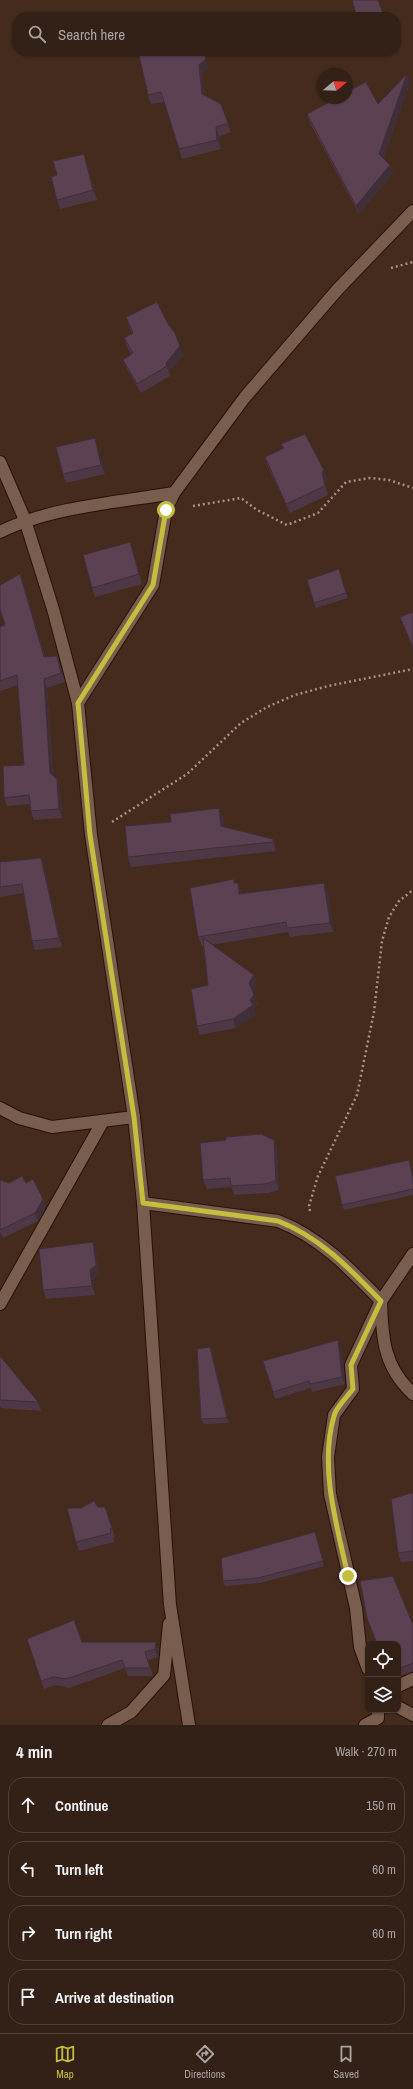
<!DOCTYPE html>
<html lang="en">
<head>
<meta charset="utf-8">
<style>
  :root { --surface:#332016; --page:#3b281f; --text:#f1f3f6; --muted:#a9a3a1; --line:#4e3e35; --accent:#c4bd3e }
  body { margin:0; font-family:"Archivo Narrow",sans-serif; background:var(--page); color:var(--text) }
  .controls { position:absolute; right:12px; bottom:12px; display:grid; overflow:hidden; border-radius:8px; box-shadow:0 1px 3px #0004 }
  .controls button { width:36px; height:36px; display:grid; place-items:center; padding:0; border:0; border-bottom:1px solid var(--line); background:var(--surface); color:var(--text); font:20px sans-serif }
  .compass { position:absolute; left:317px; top:68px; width:36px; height:36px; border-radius:50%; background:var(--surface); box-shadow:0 1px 3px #0004; rotate:71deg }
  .stop { position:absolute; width:12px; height:12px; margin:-9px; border:3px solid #c4bd3e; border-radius:50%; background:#fff }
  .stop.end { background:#c4bd3e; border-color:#fff; box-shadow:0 1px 4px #0008 }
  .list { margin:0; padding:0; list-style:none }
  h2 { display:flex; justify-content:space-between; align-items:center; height:52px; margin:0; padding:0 16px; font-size:17px }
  h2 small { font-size:13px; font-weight:400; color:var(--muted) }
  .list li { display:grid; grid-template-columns:26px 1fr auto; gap:12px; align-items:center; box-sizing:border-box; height:56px; margin:0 8px 8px; padding:0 8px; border:1px solid var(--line); border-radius:16px }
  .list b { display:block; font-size:15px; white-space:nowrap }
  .list em { font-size:13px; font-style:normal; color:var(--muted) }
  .icon { flex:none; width:22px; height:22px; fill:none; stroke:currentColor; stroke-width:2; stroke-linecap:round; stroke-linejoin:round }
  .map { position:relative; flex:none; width:413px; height:1725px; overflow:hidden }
  .search { position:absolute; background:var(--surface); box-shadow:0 1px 3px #0004; left:12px; right:12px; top:12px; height:44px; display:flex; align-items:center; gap:10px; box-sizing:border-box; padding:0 14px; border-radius:16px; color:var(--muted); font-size:15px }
  .sheet { height:308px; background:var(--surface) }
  nav { display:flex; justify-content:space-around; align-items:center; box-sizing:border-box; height:56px; border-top:1px solid var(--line); background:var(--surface); font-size:11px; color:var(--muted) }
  nav a { display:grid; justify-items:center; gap:2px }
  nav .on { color:var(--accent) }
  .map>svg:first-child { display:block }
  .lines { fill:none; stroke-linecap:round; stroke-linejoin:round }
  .minor-casing { stroke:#291306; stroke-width:14 }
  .path { stroke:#a49186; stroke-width:2.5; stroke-dasharray:2 3; stroke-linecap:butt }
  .minor { stroke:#795d4e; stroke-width:12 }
  .wall { fill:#4e3846 }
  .shaded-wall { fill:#402e39 }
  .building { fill:#5b4151; stroke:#402e39 }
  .route { stroke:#c4bd3e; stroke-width:5 }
</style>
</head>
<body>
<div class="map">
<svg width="413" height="1725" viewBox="0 0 413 1725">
  <rect width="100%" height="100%" fill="#442b1d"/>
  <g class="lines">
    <defs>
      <g id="minor">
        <path d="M0 462 25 520 53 609 78 703 91 835 134 1117 143 1203 170 1605 189 1725"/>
        <path d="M0 532C50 507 119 502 174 493"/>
        <path d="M78 703 153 585 166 510 174 493 245 397 338 289 413 211"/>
        <path d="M0 1108 19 1118 52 1127 134 1117"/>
        <path d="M143 1203 278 1221C320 1237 351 1270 381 1301 382 1339 384 1367 413 1394"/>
        <path d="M0 1304 103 1121"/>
        <path d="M368 1669 360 1647 356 1608 330 1494 328 1457 334 1415 353 1389 351 1365 381 1301 413 1254"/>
        <path d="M398 1686 413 1679"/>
        <path d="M398 1707 413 1715"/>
        <path d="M108 1725 131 1712 164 1675 169 1624"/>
        <path d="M365 1725 378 1718V1710"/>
      </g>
    </defs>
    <use href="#minor" class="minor-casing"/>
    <g class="path">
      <path d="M391 268 413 262"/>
      <path d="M193 506 241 498 257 510 287 525 318 513 346 482 370 478 389 480 413 488"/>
      <path d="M112 822 187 774 241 723 267 707 295 695 328 686 413 669"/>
      <path d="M310 1211 309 1206 318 1176 357 1095 374 1012 382 941 389 917 399 901 413 890"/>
    </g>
    <use href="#minor" class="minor"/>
  </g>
  <g class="wall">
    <path d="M209 68 202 74 204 95 221 104 231 132 219 137 221 149 182 159 164 102 151 104 148 95Z"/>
    <path d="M407 74 410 83 383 159 390 165 393 173 359 214 310 123 307 114 378 104Z"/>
    <path d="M87 163 97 200 60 209 57 200V175Z"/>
    <path d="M126 317 184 355 169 372 170 376 141 393 127 369 123 360 131 354 127 347 124 338 132 334Z"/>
    <path d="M281 444 328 479 325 482 328 495 290 513 268 467 265 457 283 449Z"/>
    <path d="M98 447 105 474 66 483 63 474Z"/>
    <path d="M130 542 133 551 142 584 95 597 92 588Z"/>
    <path d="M340 574 348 598 316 608 314 603Z"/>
    <path d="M23 583 45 657 60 664 65 682 47 688 53 776 60 788 62 818 34 820 31 811 30 804 7 806 4 798 24 765 18 685 0 691V627L5 625Z"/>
    <path d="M219 808 223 817 224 827 273 839 276 848V851L131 867 128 857 171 822Z"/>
    <path d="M41 858 44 867 62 947 35 950 32 941 23 893 0 897V862Z"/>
    <path d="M235 883H238L241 893 328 892 333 932 290 937 288 932 211 945 254 975 257 984 253 992 258 1004 254 1008 256 1015 236 1028 200 1035 197 1026 208 985 203 946H202L198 937Z"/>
    <path d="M274 1140 277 1149 279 1190 268 1193 234 1195 231 1187 207 1189 203 1180Z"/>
    <path d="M409 1160 411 1165 413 1177V1195L344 1210 342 1205Z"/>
    <path d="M0 1180 9 1183H26L43 1199 46 1207 38 1221 3 1238 0 1232Z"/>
    <path d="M96 1251 99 1274 93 1279 95 1295 46 1299 43 1290Z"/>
    <path d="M210 1347 212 1352 229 1423 203 1424 201 1419Z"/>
    <path d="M341 1348 345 1384 312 1392 311 1388 275 1399 273 1392Z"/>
    <path d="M0 1356 38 1402 41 1411 1 1408 0 1406Z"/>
    <path d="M413 1493V1561L401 1562 398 1553Z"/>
    <path d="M98 1507H105L115 1537 113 1538 114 1542 79 1551 76 1542 81 1508Z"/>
    <path d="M315 1532 324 1566 260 1583 225 1586 223 1581Z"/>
    <path d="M413 1625V1671L398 1677V1644Z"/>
    <path d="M82 1642H156L159 1650 158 1657 148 1660 153 1676H128L125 1668 69 1688 56 1685 44 1689 41 1681Z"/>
  </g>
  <g class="shaded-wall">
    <path d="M203 51 209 68 202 74 205 103 202 94 199 65Z"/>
    <path d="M407 74 410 83 382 163 379 154Z"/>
    <path d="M216 127 219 137 221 149 217 140Z"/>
    <path d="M84 154 87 163 97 200 93 190Z"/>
    <path d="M390 165 393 173 359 214 356 206Z"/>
    <path d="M180 346 184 355 169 372 170 376 166 363Z"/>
    <path d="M95 438 98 447 105 474 101 465Z"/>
    <path d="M324 470 328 479 325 482 328 495 325 486 322 472Z"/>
    <path d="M130 542 133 551 142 584 139 574Z"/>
    <path d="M20 574 23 583 47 666 44 657Z"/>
    <path d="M57 656 60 664 65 682 61 673Z"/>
    <path d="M44 679 47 688 53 782 50 773Z"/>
    <path d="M57 779 60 788 62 818 59 809Z"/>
    <path d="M219 808 223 817 225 835 221 826Z"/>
    <path d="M273 839 276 848V851L273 842Z"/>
    <path d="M41 858 44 867 62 947 59 938Z"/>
    <path d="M238 883 241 892 243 903 239 894Z"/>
    <path d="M324 883 328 892 333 932 330 923Z"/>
    <path d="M254 975 257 984 253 992 249 983Z"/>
    <path d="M254 995 258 1004 254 1008 256 1015 236 1028 233 1019Z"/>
    <path d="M274 1140 277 1149 279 1190 276 1181Z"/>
    <path d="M409 1160 411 1165 413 1177V1181Z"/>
    <path d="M43 1199 46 1207 38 1221 35 1213Z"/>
    <path d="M93 1242 96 1251 99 1274 93 1279 95 1295 92 1286 90 1270Z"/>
    <path d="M338 1340 341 1348 345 1384 342 1377Z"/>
    <path d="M210 1347 212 1352 229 1423 227 1418Z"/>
    <path d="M156 1642 159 1650 158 1657 155 1649Z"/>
  </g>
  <g class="building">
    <path d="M352 0H378L384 16 382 17H357Z"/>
    <path d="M138 51H203L206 59 199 65 202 94 221 104 228 123 216 127 217 140 179 149 161 92 148 95Z"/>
    <path d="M407 74 379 154 390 165 356 206 307 114 337 98H347V92L366 82 378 104Z"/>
    <path d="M84 154 93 190 57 200 51 177 57 175 53 161Z"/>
    <path d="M157 302 168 324 175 333 180 346 166 363 167 366 137 384 123 360 133 353 124 338 133 333 126 317Z"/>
    <path d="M305 434 324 470 322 472 325 486 286 504 265 457 284 448 281 444Z"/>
    <path d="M95 438 101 465 63 474 56 447Z"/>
    <path d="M130 542 139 574 92 588 83 555Z"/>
    <path d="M339 569 346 593 314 603 307 580Z"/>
    <path d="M20 574 44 657 57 656 61 673 44 679 50 773 57 779 59 809 31 811 29 795 4 798 3 766 24 765 17 675 0 681V627L5 625 0 609V585Z"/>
    <path d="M413 612V648L400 617Z"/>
    <path d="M219 808 221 826 273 839V842L128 857 125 826 171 822 170 814Z"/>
    <path d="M41 858 59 938 32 941 22 884 0 887V862Z"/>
    <path d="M234 879V883H238L239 894 324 883 330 923 287 928 286 922 198 937 190 888Z"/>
    <path d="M203 938 254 975 249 983 254 995 250 1000 253 1005 233 1019 197 1026 191 989 208 985Z"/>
    <path d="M261 1134 274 1140 276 1181 265 1184 231 1186 230 1178 203 1180 200 1143 226 1140V1137Z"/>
    <path d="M409 1160 413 1181V1189L342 1205 335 1176Z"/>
    <path d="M22 1176 26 1183 33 1179 43 1199 35 1213 0 1230V1180L9 1183Z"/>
    <path d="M93 1242 96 1265 90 1270 92 1286 43 1290 39 1249Z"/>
    <path d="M338 1340 342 1377 310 1384 309 1381 273 1392 263 1361Z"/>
    <path d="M210 1347 227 1418 201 1419 197 1349Z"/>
    <path d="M0 1356 38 1402 0 1400Z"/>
    <path d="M413 1493V1551L398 1553 391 1499 408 1494Z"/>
    <path d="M94 1501 98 1507H105L112 1528 110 1529 111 1533 76 1542 67 1508H81Z"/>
    <path d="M315 1532 323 1561 258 1578 223 1581 221 1558Z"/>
    <path d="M393 1576 413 1625V1663L398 1669V1644H377L367 1618 360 1581Z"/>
    <path d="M74 1620 82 1642H156L155 1649 145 1652 150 1668H125L122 1660 66 1679 53 1677 41 1681 27 1639Z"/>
  </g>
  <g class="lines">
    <path class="route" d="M166 510 153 585 78 703 90 835 134 1117 143 1203 278 1221C320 1237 351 1270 381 1301L351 1365 353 1389C347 1397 336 1407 334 1416 319 1467 337 1526 348 1576"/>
  </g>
</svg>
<div class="controls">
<button><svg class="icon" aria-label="locate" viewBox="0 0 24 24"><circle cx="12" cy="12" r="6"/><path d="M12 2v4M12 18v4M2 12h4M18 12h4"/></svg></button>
<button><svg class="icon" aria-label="layers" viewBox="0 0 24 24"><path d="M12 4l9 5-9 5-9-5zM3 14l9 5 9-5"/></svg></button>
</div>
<svg class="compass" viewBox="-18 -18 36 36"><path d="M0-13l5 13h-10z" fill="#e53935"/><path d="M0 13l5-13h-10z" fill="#a9a3a1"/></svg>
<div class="stop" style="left:166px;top:510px"></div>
<div class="stop end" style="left:348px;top:1576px"></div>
<div class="search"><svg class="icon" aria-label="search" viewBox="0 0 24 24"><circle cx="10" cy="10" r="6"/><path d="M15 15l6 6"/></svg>Search here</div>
</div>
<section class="sheet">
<h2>4 min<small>Walk · 270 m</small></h2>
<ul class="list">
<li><svg class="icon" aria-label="ahead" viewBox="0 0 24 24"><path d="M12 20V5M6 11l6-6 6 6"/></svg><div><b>Continue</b></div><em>150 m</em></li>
<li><svg class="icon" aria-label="left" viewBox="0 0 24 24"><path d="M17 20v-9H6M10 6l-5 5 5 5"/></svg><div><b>Turn left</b></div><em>60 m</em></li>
<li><svg class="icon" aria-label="right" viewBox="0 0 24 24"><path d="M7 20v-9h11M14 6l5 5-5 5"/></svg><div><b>Turn right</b></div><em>60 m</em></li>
<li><svg class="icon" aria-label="arrive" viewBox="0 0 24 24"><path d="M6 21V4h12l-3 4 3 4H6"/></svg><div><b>Arrive at destination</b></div></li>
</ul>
</section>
<nav>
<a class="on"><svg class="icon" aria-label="map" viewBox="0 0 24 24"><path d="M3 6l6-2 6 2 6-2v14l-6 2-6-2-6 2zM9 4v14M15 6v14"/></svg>Map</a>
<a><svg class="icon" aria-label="directions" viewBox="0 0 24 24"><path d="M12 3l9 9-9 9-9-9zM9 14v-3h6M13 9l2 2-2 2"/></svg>Directions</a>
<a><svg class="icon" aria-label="saved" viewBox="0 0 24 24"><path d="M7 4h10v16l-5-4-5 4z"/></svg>Saved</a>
</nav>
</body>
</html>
